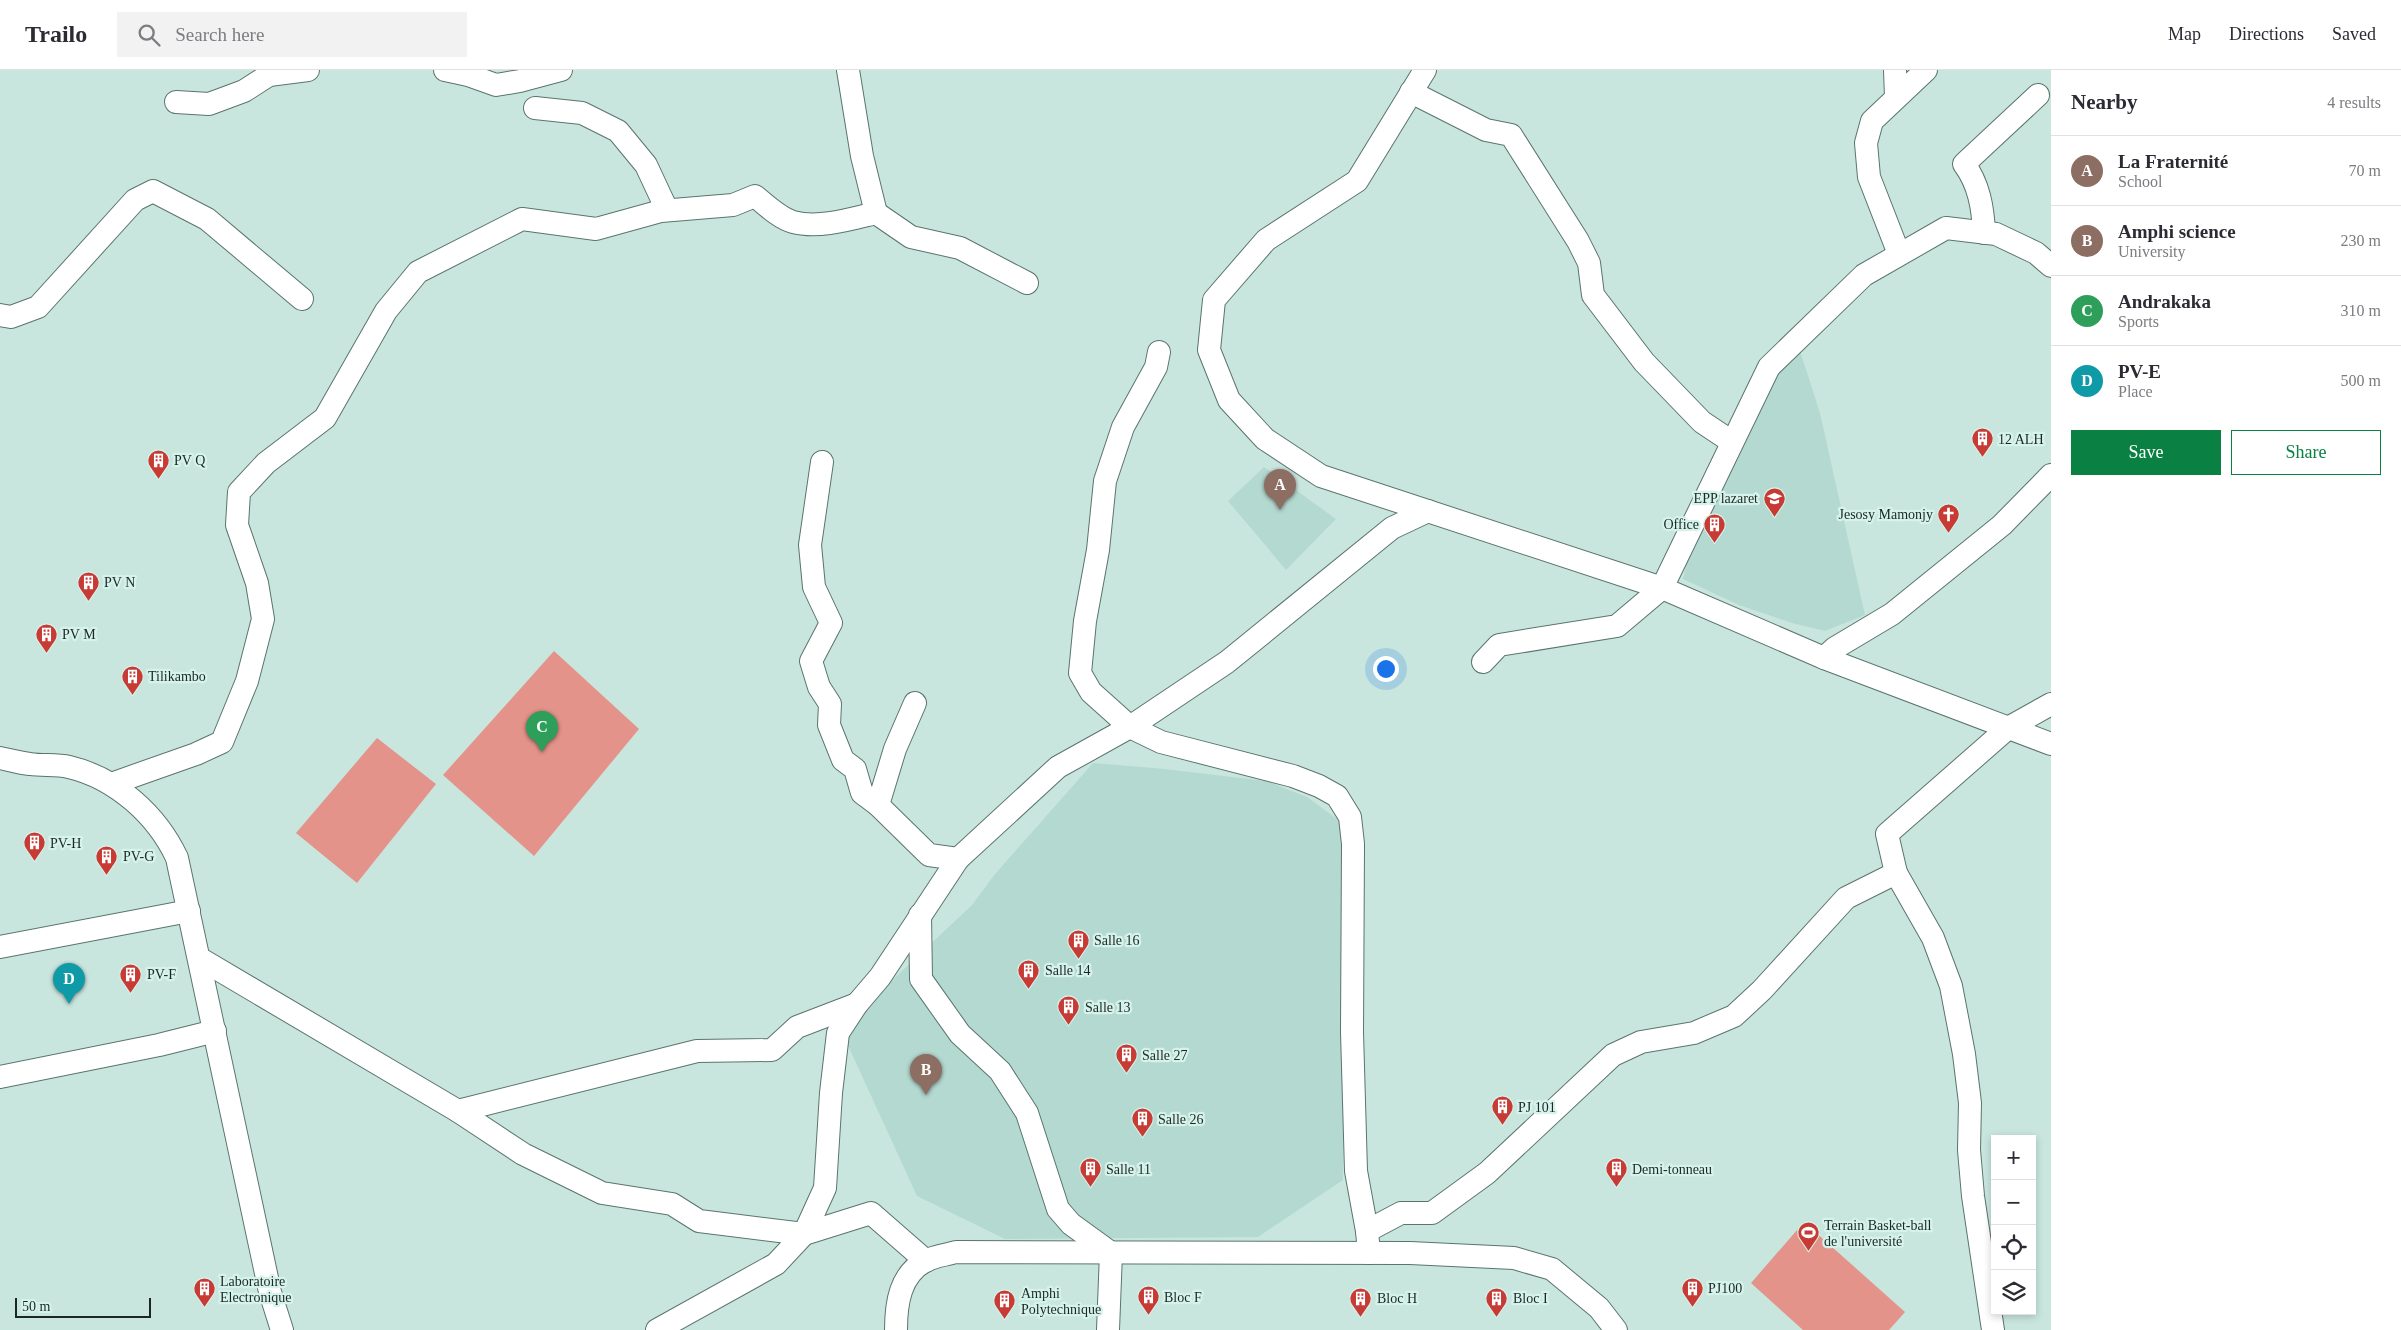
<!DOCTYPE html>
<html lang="en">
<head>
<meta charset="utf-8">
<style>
  :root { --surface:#fff; --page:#f2f2f3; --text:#2b2b33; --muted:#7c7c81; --line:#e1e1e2; --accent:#0b8043 }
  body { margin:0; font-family:Georgia,serif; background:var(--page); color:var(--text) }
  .controls { position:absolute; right:15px; bottom:15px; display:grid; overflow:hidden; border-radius:0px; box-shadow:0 2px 8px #0003 }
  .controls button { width:45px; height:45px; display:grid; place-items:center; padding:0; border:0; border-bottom:1px solid var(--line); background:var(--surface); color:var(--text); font:25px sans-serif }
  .scale { position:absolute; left:15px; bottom:12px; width:136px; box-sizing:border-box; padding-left:5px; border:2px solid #1c2724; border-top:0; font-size:14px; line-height:18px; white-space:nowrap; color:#1c2724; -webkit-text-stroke:4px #d6f3eb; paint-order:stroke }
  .you { position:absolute; left:1385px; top:598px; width:18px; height:18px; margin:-12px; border:4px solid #fff; border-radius:50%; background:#1a73e8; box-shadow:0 0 0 8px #1a73e833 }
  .badge { display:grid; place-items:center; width:32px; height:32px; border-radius:50%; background:var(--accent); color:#fff; font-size:16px; font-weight:700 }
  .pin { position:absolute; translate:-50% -41px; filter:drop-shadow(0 1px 2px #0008) }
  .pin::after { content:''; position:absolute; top:26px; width:18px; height:15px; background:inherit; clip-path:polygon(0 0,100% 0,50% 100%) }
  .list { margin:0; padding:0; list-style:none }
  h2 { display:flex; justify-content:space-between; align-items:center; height:65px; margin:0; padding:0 20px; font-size:21px }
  h2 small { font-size:16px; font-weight:400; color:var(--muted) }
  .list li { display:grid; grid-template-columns:32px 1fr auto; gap:15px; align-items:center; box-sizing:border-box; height:70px; padding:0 20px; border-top:1px solid var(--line) }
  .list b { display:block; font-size:19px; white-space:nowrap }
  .list p { margin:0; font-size:16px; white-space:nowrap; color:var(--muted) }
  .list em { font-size:16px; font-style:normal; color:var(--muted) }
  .actions { display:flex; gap:10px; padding:15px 20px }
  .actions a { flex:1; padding:11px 0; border:1px solid var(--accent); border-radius:0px; text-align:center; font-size:18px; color:var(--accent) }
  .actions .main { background:var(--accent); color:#fff }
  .icon { flex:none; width:28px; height:28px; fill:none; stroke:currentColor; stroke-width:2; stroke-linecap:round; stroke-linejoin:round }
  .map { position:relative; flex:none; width:2051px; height:1260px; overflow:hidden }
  header { display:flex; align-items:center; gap:30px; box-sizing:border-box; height:70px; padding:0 25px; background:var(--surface); border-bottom:1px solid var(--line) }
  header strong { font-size:24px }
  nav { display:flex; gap:28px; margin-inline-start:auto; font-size:18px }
  .search { width:350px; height:45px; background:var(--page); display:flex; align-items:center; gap:12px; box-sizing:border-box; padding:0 18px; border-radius:0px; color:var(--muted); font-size:19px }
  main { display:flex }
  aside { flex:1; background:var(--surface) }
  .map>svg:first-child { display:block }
  .built { fill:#b4d9d0 }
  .green { fill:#e3938a }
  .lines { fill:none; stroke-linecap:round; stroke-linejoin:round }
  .minor-casing { stroke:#5a746e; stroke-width:24 }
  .minor { stroke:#fff; stroke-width:22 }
  .labels { text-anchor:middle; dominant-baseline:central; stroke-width:4.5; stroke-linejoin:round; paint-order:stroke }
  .poi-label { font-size:14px; fill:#1c2724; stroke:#d6f3eb; text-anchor:start }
</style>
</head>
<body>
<header>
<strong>Trailo</strong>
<div class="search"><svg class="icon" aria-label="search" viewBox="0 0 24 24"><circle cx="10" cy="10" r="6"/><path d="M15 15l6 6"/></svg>Search here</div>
<nav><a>Map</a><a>Directions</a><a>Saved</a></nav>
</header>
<main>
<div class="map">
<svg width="2051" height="1260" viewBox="0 0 2051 1260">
  <rect width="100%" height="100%" fill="#c9e6de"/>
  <g class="built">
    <path d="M1800 281 1820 343 1865 545 1825 561 1792 553 1739 535 1683 509 1690 478 1782 295Z"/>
    <path d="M1264 397 1336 449 1286 500 1228 431Z"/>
    <path d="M1093 693 1165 699 1266 711 1307 727 1344 754 1343 1110 1258 1167 1005 1169 917 1126 845 969 886 916 972 835 995 804Z"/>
  </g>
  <g class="green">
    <path d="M554 581 639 659 534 786 443 705Z"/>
    <path d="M377 668 436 714 357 813 296 763Z"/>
    <path d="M1804 1152 1905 1242 1889 1260H1803L1751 1213Z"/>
  </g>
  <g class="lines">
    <defs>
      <g id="minor">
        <path d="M445 0 468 5 496 15 520 11 561 0"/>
        <path d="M848 0 862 86 876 143"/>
        <path d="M1425 0 1357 111 1266 170 1214 230 1209 280 1229 330 1265 369 1321 406 1662 518 1824 588 2051 674"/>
        <path d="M1895 0 1896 27"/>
        <path d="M1411 22 1486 60 1511 65 1578 171 1589 193 1593 225 1644 292 1702 352 1732 372"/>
        <path d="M176 32 209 34 244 21 269 5 308 0"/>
        <path d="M535 38 582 43 618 61 646 95 667 140"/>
        <path d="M1984 163C1983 138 1979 114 1964 94L2038 25"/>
        <path d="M1899 184 1869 107 1866 73 1872 51 1926 0"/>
        <path d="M0 245 11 247 38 237 135 130 153 121 207 149 302 229"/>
        <path d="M1159 282 1156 297 1123 357 1105 411 1098 480 1085 551 1080 603 1091 622 1110 639 1130 657 1161 672 1293 706 1319 716 1337 726 1350 747 1353 774 1352 962 1356 1101 1367 1161"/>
        <path d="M822 392 810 475 814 517 831 553 811 591 819 617 830 634 829 655 843 690 855 699 862 723 878 735"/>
        <path d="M1824 588 1835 578 1892 544 2002 455 2051 405"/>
        <path d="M1483 592 1499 575 1617 556 1662 518 1769 297 1864 205 1946 158 1996 164 2036 183 2051 196"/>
        <path d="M915 633 895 679 878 735 929 785 958 789"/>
        <path d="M0 688C10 690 20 693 30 694 43 696 56 694 69 697 116 708 157 745 177 788L270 1222 282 1260"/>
        <path d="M111 714 196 684 222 672 247 611 263 549 257 513 237 455 239 422 266 393 325 348 386 241 418 202 522 149 596 159 661 141 733 135 755 126C766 135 779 148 793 152 819 159 851 149 876 143L911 167 960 178 1027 213"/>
        <path d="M1896 803 1933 868 1951 916 1964 984 1970 1033 1969 1080 1973 1126 1993 1260"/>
        <path d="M920 845 921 909 960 964 1000 1001 1027 1043 1058 1139 1071 1154 1111 1183 1108 1260"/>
        <path d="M0 877 189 841"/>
        <path d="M199 888 458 1041 697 981 772 980 797 957 857 934"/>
        <path d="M0 1007 159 975 215 961"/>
        <path d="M458 1041 523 1084 602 1123 672 1134 699 1151 804 1164 871 1143 926 1191"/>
        <path d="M1369 1183 1367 1161 1401 1143H1432L1487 1103 1613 985 1641 972 1694 963 1734 946 1762 920 1846 828 1896 803 1887 764 2008 658 2051 634"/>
        <path d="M657 1260 776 1194 804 1164 825 1118 831 1023 838 963 857 934 880 907 958 789 1058 697 1130 657 1227 592 1392 458 1428 441"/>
        <path d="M896 1260C896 1233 900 1205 925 1191 934 1186 946 1185 956 1182L1410 1183 1514 1188 1552 1199 1599 1238 1616 1260"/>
      </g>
    </defs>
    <use href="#minor" class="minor-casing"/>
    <use href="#minor" class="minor"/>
  </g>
  <defs>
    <symbol id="building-pin" viewBox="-11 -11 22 30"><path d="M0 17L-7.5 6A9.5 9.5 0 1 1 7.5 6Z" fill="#c83a34" stroke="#d6f3eb"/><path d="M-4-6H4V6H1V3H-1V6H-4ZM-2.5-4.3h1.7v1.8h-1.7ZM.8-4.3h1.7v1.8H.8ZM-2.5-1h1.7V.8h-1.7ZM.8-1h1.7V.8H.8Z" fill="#fff"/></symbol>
    <symbol id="school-pin" viewBox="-11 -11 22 30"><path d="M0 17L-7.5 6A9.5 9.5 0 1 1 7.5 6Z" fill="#c83a34" stroke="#d6f3eb"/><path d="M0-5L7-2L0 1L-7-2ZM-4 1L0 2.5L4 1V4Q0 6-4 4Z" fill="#fff"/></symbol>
    <symbol id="church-pin" viewBox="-11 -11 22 30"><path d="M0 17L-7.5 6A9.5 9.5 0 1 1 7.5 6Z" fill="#c83a34" stroke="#d6f3eb"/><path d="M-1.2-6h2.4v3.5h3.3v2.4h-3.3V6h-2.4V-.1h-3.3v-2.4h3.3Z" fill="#fff"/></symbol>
    <symbol id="stadium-pin" viewBox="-11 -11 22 30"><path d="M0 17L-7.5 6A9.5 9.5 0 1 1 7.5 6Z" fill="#c83a34" stroke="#d6f3eb"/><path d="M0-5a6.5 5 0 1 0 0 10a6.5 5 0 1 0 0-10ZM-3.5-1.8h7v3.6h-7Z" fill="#fff"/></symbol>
  </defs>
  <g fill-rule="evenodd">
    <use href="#building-pin" x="1970" y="356" width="25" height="34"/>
    <use href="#building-pin" x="146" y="378" width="25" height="34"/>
    <use href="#school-pin" x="1762" y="416" width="25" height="34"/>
    <use href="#church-pin" x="1936" y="432" width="25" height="34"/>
    <use href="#building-pin" x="1702" y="442" width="25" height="34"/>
    <use href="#building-pin" x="76" y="500" width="25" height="34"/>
    <use href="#building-pin" x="34" y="552" width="25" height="34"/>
    <use href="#building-pin" x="120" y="594" width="25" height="34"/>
    <use href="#building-pin" x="22" y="760" width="25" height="34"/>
    <use href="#building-pin" x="94" y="774" width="25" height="34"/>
    <use href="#building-pin" x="1066" y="858" width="25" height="34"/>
    <use href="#building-pin" x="1016" y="888" width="25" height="34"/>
    <use href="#building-pin" x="118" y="892" width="25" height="34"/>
    <use href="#building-pin" x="1056" y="924" width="25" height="34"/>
    <use href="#building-pin" x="1114" y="972" width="25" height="34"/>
    <use href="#building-pin" x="1490" y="1024" width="25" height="34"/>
    <use href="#building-pin" x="1130" y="1036" width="25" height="34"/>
    <use href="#building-pin" x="1078" y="1086" width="25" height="34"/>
    <use href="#building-pin" x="1604" y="1086" width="25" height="34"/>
    <use href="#stadium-pin" x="1796" y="1150" width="25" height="34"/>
    <use href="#building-pin" x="1680" y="1206" width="25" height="34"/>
    <use href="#building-pin" x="192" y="1206" width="25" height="34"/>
    <use href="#building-pin" x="1136" y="1214" width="25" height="34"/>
    <use href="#building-pin" x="1348" y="1216" width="25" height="34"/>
    <use href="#building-pin" x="1484" y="1216" width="25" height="34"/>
    <use href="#building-pin" x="992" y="1218" width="25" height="34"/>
  </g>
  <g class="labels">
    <g class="poi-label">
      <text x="1998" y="369">12 ALH</text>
      <text x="174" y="390">PV Q</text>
      <text x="1758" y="428" text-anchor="end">EPP lazaret</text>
      <text x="1933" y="444" text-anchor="end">Jesosy Mamonjy</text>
      <text x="1699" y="454" text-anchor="end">Office</text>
      <text x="104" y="512">PV N</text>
      <text x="62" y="564">PV M</text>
      <text x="148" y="606">Tilikambo</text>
      <text x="50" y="773">PV-H</text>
      <text x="123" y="786">PV-G</text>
      <text x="1094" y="870">Salle 16</text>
      <text x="1045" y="900">Salle 14</text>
      <text x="147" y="904">PV-F</text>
      <text x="1085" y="937">Salle 13</text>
      <text x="1142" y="985">Salle 27</text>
      <text x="1518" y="1037">PJ 101</text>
      <text x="1158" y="1049">Salle 26</text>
      <text x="1106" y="1099">Salle 11</text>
      <text x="1632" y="1099">Demi-tonneau</text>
      <text x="1824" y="1155">Terrain Basket-ball<tspan x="1824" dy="16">de l'université</tspan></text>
      <text x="220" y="1211">Laboratoire<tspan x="220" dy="16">Electronique</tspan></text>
      <text x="1708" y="1218">PJ100</text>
      <text x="1021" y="1223">Amphi<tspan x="1021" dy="16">Polytechnique</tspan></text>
      <text x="1164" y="1227">Bloc F</text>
      <text x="1377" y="1228">Bloc H</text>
      <text x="1513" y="1228">Bloc I</text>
    </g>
  </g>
</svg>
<div class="controls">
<button>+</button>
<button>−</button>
<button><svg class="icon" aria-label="locate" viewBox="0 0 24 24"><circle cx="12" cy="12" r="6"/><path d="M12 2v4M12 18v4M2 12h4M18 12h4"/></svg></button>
<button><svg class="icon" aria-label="layers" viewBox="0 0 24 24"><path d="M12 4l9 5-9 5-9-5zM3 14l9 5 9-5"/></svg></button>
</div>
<div class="scale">50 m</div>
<div class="you"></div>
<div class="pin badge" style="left:1280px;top:440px;background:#8d6e63">A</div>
<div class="pin badge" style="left:926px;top:1025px;background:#8d6e63">B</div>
<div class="pin badge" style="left:542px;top:682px;background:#2e9e5b">C</div>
<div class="pin badge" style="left:69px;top:934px;background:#0f9aa8">D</div>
</div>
<aside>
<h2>Nearby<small>4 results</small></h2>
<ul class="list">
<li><span class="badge" style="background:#8d6e63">A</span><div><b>La Fraternité</b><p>School</p></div><em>70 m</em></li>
<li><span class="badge" style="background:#8d6e63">B</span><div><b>Amphi science</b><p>University</p></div><em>230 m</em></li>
<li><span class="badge" style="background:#2e9e5b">C</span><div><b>Andrakaka</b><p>Sports</p></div><em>310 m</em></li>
<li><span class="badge" style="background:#0f9aa8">D</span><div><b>PV-E</b><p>Place</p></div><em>500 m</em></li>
</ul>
<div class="actions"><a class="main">Save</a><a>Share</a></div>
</aside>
</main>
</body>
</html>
